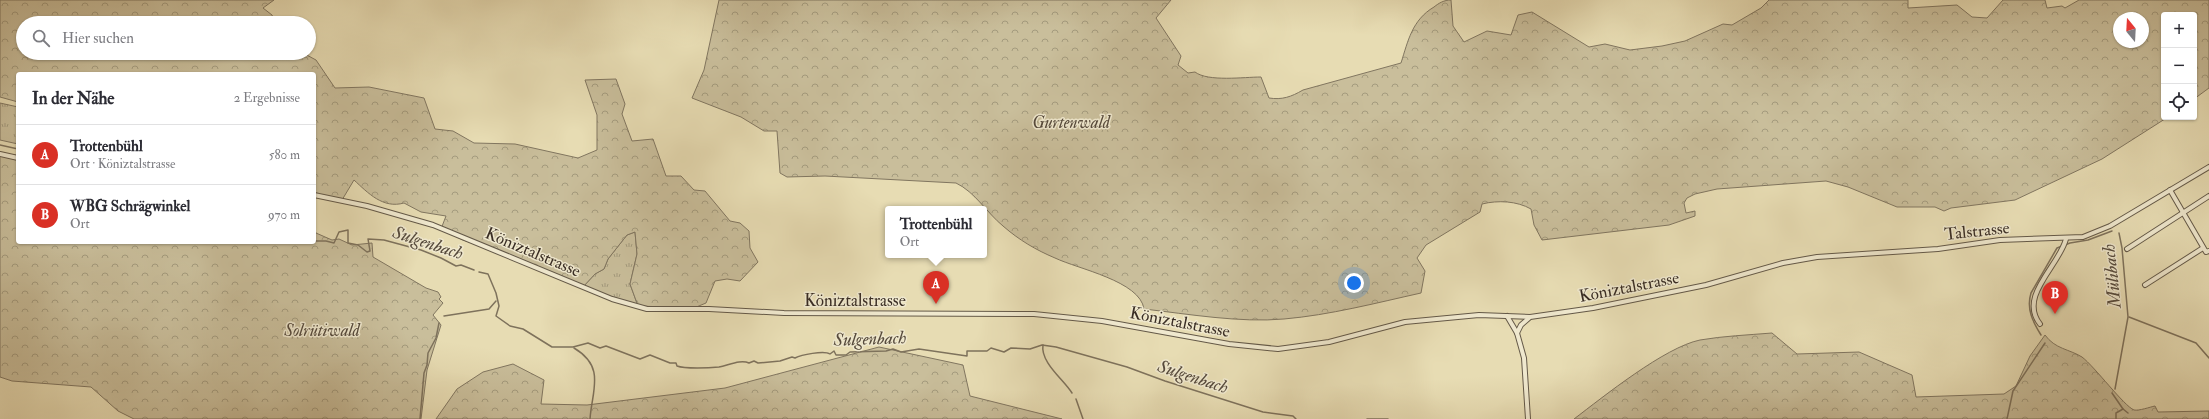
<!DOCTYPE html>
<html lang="de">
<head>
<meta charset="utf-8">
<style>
  :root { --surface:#fff; --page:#f7f7f7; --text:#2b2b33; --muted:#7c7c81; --line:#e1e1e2; --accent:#d93025 }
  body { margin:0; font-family:"IM FELL Double Pica",serif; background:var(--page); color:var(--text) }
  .controls { position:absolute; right:12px; top:12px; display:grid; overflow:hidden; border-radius:4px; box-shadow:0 1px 3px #0004 }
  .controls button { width:36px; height:36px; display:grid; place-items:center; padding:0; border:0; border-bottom:1px solid var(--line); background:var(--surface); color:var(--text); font:20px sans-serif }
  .compass { position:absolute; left:2113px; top:12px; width:36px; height:36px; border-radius:50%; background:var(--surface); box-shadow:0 1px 3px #0004; rotate:342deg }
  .you { position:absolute; left:1354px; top:283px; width:14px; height:14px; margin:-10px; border:3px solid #fff; border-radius:50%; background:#1a73e8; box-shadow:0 0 0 6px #1a73e833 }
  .badge { display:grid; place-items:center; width:26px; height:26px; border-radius:50%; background:var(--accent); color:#fff; font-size:13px; font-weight:700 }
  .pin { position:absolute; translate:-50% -33px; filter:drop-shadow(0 1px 2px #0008) }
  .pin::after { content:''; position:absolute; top:21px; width:14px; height:12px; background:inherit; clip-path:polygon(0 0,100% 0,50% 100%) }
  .popup { position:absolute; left:885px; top:206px; width:102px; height:52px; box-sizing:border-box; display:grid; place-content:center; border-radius:4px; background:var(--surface); filter:drop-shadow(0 1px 3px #0005); font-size:13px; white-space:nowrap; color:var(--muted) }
  .popup b { font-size:15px; color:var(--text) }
  .popup::after { content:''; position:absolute; left:50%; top:100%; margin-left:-8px; border:8px solid transparent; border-top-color:var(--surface) }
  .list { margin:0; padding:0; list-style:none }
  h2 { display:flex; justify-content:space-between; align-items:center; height:52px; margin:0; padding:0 16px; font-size:17px }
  h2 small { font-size:13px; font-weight:400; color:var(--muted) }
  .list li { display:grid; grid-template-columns:26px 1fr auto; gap:12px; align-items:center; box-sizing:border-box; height:60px; padding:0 16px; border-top:1px solid var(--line) }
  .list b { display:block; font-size:15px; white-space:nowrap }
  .list p { margin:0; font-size:13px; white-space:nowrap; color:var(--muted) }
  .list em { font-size:13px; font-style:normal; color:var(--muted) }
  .icon { flex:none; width:22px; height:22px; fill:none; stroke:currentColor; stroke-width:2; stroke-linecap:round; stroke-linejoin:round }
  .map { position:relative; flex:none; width:2209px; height:419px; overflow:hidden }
  .search { position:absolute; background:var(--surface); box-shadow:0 1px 3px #0004; left:16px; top:16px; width:300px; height:44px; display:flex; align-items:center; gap:10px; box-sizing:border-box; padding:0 14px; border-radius:22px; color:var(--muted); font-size:15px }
  .panel { position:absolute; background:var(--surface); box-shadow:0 1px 3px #0004; left:16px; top:72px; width:300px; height:172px; border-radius:4px }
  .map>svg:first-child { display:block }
  .grass { fill:url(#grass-tufts); stroke:#817660 }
  .forest { fill:url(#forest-crowns); stroke:#817660; fill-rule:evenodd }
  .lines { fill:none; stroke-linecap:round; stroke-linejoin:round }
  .stream { stroke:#7e725c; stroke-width:1.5 }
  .street-casing { stroke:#645948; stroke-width:6 }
  .street { stroke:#efe8ce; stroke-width:4 }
  .labels { text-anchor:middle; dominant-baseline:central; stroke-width:3; stroke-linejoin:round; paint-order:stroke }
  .park-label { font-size:17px; font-style:italic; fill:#564a3c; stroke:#efe8ce }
  .street-label { font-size:17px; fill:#392d24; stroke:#efe8ce }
  .water-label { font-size:18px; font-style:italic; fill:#564a3c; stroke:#efe8ce }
</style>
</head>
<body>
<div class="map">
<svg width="2209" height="419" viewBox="0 0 2209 419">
  <defs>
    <pattern id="grass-tufts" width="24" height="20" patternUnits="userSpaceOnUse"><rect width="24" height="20" fill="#c9be9b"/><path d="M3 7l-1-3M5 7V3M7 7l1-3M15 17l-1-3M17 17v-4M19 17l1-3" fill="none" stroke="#a49b7e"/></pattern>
    <pattern id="forest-crowns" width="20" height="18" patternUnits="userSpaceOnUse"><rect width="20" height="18" fill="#c9be9b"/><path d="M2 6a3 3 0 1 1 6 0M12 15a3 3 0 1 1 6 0" fill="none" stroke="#a49b7e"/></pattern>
  </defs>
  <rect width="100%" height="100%" fill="#e7dcb3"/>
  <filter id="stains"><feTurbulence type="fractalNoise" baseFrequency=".005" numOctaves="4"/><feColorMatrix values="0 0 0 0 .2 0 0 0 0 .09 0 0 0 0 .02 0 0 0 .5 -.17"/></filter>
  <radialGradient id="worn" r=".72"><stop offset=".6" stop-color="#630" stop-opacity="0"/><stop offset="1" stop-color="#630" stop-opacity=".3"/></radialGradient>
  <g class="grass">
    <path d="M0 103 18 107V144L0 140Z"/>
    <path d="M635 232 637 254 630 284 638 306 582 288 595 274 604 269 608 259 627 235Z"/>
  </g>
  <g class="forest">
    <path d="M0 0H274L263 8 272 15 275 23H23V53H303L316 60 335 88 369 87 424 98 435 129 453 131 474 143 515 144 578 158 597 150V115L585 80 616 79 625 104 622 114 632 141 653 139 666 176H681L694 190 705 191 730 221 740 223 749 231 750 248 758 262 740 281 727 279 715 281 706 303 694 308 638 306 630 284 637 254 635 232 627 235 608 259 604 269 595 274 582 288 504 253 463 240 441 229 446 216 421 212 404 203C383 209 368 193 354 180L342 200 314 195V74H18V102L0 97Z"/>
    <path d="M719 0H1171L1156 18 1181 56 1178 65 1188 73 1195 72C1208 82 1244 77 1261 77L1269 98C1282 100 1291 97 1303 90L1401 63C1408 41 1412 20 1434 7 1439 3 1444 0 1451 0L1453 26 1464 42 1487 31 1511 35 1518 15 1532 12 1589 47 1605 44 1630 50 1662 46 1685 41 1723 24 1732 25 1761 8 1769 0H1908V8L1957 5 1972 17 1987 18 2003 0H2045L2047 8 2062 6 2065 8 2079 0H2209V88L2194 99V15H2164V117H2168L2102 159 2015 200 1951 208 1944 211 1935 207H1897L1848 187 1826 181 1717 189 1695 194 1687 198 1684 203 1686 213 1695 211V216L1669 225 1542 240 1534 225 1531 209C1517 201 1498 200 1482 204L1480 212 1426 245 1417 258 1425 271 1421 293C1376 303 1330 315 1284 319 1240 323 1188 314 1144 309 1140 281 1078 269 1055 258 1036 250 1019 240 1003 226 987 213 975 192 956 183L825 176 787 177 780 173 777 131H764L741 117 692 98 704 70ZM2119 18H2143V42H2119Z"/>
    <path d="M0 154 18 158V242H314V230L316 233 332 240 339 239 352 245 372 243 373 257 426 288 438 292 441 297 439 299 443 303 433 315 441 325 427 370 421 419H134L118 411 91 387 12 381 0 377Z"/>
    <path d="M1772 333 1797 354 1859 352 1912 375 1916 397 2004 394 2016 386 2030 356 2045 335C2055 349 2069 349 2082 357 2095 367 2124 406 2134 410 2139 411 2150 407 2155 406L2158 412 2209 411V419H1574C1603 397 1665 347 1700 340 1723 336 1748 335 1772 333Z"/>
    <path d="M879 347 963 365 970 396 1062 419H436L457 389 483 372 513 364 544 380 541 404 587 405 725 388Z"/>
  </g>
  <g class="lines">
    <g class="stream">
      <path d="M0 145 18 149"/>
      <path d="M314 241H326L334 243 339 232 348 230V243L358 245 367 252 370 251 368 239 384 240 421 250 441 258 456 266 461 265 474 270"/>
      <path d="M479 272 488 274 496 293 499 306 496 316 510 326 523 329 552 347H573L588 343 600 348 606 346 640 359 650 355 670 363H676L677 366C685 369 709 368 719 367 729 365 741 359 749 363L754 361 758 363 780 361 792 357 795 358C801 355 824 350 830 354L834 351 836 355H846L850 352 886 351 893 349 901 352 919 349 967 356V351H987L991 348 1004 352 1011 348 1030 349 1042 345 1056 347 1127 367 1165 381 1263 412 1293 416 1296 419"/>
      <path d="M444 316 489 309 496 301"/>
      <path d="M2129 317 2196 343 2209 358"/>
      <path d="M2041 335C2033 322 2026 309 2031 293L2057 248 2070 243 2088 240 2112 231"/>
      <path d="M1043 345C1040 362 1064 380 1072 393"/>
      <path d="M574 348C606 367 592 390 590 419"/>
      <path d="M2115 389 2128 317 2122 248 2119 233"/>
      <path d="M2112 393 2123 409 2116 413V419"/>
      <path d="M1076 399 1083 419"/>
      <path d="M2123 409 2128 413"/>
      <path d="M420 419 424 373 427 365 428 353 436 338 439 323"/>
      <path d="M1367 419H1388"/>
      <path d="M2007 419 2013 391 2045 343"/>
    </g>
    <defs>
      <g id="street">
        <path d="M0 154 18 158"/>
        <path d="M2170 190 2206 252 2209 251"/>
        <path d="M314 195 367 206 433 225 612 299 647 309H709L784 313 1034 314 1102 321 1229 344 1278 349 1329 342 1405 322 1479 315 1530 317 1593 308 1706 285 1783 263 1817 257 1938 249 2000 240 2083 237 2110 226 2209 167"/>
        <path d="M2127 249 2209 196"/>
        <path d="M2145 285 2203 248"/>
        <path d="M1507 316 1517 333 1524 358 1528 419"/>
        <path d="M2040 324C2018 296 2059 266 2066 239"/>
        <path d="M1517 333 1521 325 1529 318"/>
      </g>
    </defs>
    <use href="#street" class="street-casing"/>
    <use href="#street" class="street"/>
  </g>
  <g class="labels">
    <g class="park-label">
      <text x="1071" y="122">Gurtenwald</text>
      <text x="322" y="330">Solrütiwald</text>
    </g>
    <g class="street-label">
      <text transform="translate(1977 231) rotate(-6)">Talstrasse</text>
      <text transform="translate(533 252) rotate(23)">Köniztalstrasse</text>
      <text transform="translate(1629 287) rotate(-11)">Köniztalstrasse</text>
      <text x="855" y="300">Köniztalstrasse</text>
      <text transform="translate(1180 322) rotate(11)">Köniztalstrasse</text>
    </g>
    <g class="water-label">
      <text transform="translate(428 243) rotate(18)">Sulgenbach</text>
      <text transform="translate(2112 276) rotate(-96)">Mülibach</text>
      <text transform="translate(870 339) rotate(-2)">Sulgenbach</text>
      <text transform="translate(1193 377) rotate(18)">Sulgenbach</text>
    </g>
  </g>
  <rect width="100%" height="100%" filter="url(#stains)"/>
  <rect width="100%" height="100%" fill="url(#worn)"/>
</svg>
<div class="controls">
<button>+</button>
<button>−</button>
<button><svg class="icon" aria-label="locate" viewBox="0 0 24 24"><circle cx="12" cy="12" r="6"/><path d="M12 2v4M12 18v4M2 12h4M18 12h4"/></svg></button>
</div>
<svg class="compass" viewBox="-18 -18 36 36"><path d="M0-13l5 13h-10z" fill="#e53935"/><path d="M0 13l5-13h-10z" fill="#7c7c81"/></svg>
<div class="you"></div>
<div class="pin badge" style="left:936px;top:304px">A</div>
<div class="popup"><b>Trottenbühl</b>Ort</div>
<div class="pin badge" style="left:2055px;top:314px">B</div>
<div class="search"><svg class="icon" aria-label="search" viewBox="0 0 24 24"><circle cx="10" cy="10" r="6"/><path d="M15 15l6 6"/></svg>Hier suchen</div>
<section class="panel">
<h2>In der Nähe<small>2 Ergebnisse</small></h2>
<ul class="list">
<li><span class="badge">A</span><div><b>Trottenbühl</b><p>Ort · Köniztalstrasse</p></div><em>580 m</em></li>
<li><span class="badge">B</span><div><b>WBG Schrägwinkel</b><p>Ort</p></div><em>970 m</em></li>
</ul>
</section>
</div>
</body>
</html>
